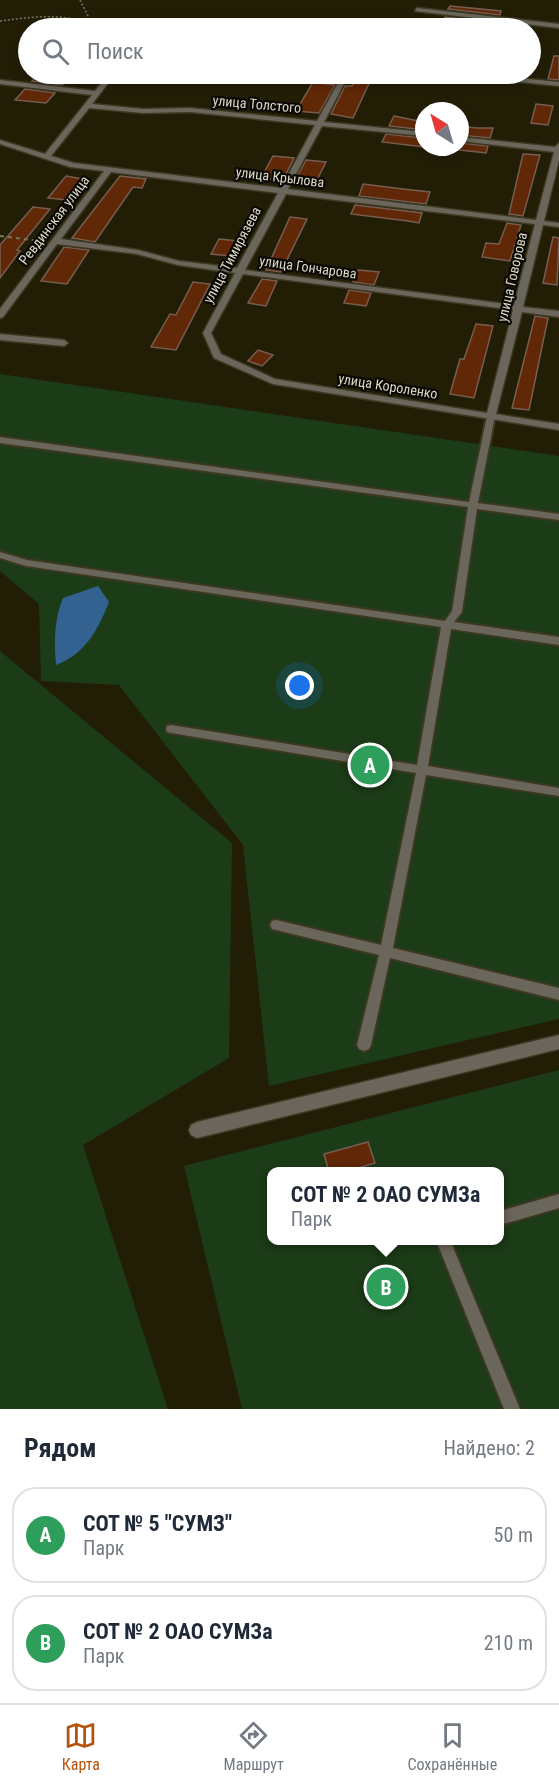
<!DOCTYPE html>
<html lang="ru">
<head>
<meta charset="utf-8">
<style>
  :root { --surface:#fff; --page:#f2f2f3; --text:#1f2937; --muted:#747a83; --line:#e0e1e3; --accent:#b45309 }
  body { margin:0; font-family:"Roboto Condensed",sans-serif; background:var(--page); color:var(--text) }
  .compass { position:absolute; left:415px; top:102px; width:54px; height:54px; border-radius:50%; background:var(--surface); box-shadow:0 3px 9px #0003; rotate:323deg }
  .you { position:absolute; left:300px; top:686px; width:21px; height:21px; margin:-15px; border:4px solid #fff; border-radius:50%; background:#1a73e8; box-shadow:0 0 0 9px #1a73e833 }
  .badge { display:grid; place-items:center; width:39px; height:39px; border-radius:50%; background:var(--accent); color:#fff; font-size:20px; font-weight:700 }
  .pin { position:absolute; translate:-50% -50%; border:3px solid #fff; box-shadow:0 2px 6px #0006 }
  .popup { position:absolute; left:267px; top:1167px; width:237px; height:78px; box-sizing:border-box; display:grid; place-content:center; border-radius:12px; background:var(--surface); filter:drop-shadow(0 2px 4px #0005); font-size:20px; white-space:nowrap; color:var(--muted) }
  .popup b { font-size:22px; color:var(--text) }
  .popup::after { content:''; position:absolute; left:50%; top:100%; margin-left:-12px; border:12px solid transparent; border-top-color:var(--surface) }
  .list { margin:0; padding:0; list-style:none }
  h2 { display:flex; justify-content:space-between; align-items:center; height:78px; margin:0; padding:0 24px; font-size:26px }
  h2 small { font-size:20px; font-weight:400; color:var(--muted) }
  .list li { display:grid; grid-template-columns:39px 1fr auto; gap:18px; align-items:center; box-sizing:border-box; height:96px; margin:0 12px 12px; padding:0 12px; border:2px solid var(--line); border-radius:24px }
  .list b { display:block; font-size:22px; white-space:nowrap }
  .list p { margin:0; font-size:20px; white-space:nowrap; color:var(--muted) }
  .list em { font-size:20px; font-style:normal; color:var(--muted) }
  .icon { flex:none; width:33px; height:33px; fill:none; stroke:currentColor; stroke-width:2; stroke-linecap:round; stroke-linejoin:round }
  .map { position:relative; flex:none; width:559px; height:1409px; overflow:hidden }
  .search { position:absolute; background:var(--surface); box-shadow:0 3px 9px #0003; left:18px; right:18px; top:18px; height:66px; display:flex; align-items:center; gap:15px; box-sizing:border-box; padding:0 21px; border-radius:33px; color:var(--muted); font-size:22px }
  .sheet { height:294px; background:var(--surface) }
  nav { display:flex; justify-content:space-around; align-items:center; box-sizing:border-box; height:84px; border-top:2px solid var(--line); background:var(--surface); font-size:16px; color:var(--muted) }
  nav a { display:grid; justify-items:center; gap:3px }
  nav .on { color:var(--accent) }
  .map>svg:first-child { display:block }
  .green { fill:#1c3b17; fill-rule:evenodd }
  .water { fill:#336291 }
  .building { fill:#602806; stroke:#775d51; stroke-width:1.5 }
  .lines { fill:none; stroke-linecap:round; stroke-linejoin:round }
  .service-casing { stroke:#3c3821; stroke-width:4 }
  .minor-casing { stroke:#3c3821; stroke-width:3 }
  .path-far1 { stroke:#797662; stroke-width:1.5; stroke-dasharray:2 2; stroke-linecap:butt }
  .path { stroke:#797662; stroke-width:2; stroke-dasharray:4 4; stroke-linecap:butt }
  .service { fill:#6a665b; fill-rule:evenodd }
  .minor { fill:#6a665b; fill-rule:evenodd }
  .labels { text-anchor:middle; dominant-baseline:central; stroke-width:4.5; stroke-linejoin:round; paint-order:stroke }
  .far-street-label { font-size:14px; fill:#dbd9ca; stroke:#0a0802 }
</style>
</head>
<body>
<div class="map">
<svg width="559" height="1409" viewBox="0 0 559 1409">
  <rect width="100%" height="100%" fill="#221e06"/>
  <g class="green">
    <path d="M0 374 559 456V1019L269 1086 243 845 119 685 41 681 39 604 0 571Z"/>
    <path d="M0 651 232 843 229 1058 83 1145 168 1409H0Z"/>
    <path d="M559 1070V1409H242L184 1166ZM272 1172H500V1240H272Z"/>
  </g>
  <path class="water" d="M98 586 109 602C98 630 85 654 56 665 54 643 54 619 63 598Z"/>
  <g class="building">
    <path d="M450 6 501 11 500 15 448 9Z"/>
    <path d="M445 17 497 23 496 28H464L442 25Z"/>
    <path d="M554 56H559V80L548 79Z"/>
    <path d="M40 74H48L70 76 62 85 32 81Z"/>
    <path d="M359 74 373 75 353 118 331 114 345 86H352Z"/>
    <path d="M313 82 335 85 319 113 296 111Z"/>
    <path d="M25 89 55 93 46 103 15 100Z"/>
    <path d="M536 104 553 106 548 125 531 123Z"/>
    <path d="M394 116 424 122V130L389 126Z"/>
    <path d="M460 126 477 128H493L490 138 460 135Z"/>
    <path d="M386 134 424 138V147L382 142Z"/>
    <path d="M460 143 488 146 486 153 460 150Z"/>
    <path d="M523 154 540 155 523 216 509 214Z"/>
    <path d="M273 156 294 158 283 180 261 178Z"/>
    <path d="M306 160 326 162 315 184 295 181Z"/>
    <path d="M66 176 83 179 66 200 48 198Z"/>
    <path d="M120 176 146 179 142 188 133 187 95 242 72 238Z"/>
    <path d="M363 184 403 189 430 192 426 204 359 196Z"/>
    <path d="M355 205 422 213 419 223 408 221 351 214Z"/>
    <path d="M33 207 50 209 17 250 20 251 0 278V245Z"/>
    <path d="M290 217 307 219 281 272 266 270Z"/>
    <path d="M507 223 521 225 510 261 482 257 486 243 499 244Z"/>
    <path d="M553 237 559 238 557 285 543 283Z"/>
    <path d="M219 239 238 241 231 256 211 254Z"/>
    <path d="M64 247 89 250 67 284 41 281Z"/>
    <path d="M358 270 379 272 374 285 353 282Z"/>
    <path d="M262 279 277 281 266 306 248 303Z"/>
    <path d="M193 282 210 284 176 350 151 347 170 314 176 315Z"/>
    <path d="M349 290 371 293 366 306 344 303Z"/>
    <path d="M535 316 548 318 529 410 512 408Z"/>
    <path d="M476 324 493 326 474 398 450 394 460 359H464Z"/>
    <path d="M258 350 273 355 262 366 248 361Z"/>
    <path d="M368 1142 375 1163 344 1172H329L324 1154Z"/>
  </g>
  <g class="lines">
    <defs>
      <g id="service">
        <path d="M491 413 495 416 478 503 559 514V520L477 509 462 612 454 622 559 637V645L451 629 428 766 559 788V796L426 775 393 948 559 988V1000L390 958 371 1045 369 1049 364 1051 359 1049 357 1045 379 955 276 930 272 929 270 925 272 921 276 920 381 945 416 773 171 733 167 732 166 729 167 726 171 725 417 765 441 627 26 566 0 558V552L27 560 445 621 452 611 468 507 0 443V437L469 502 487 416Z"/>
        <path d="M559 1194V1208L500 1225V1211Z"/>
        <path d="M436 1240H450L520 1409H504Z"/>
      </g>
      <g id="minor">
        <path d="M417 8 559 24V28L415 11Z"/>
        <path d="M109 74H115L92 104 143 109 190 108 317 121 343 74H349L324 122 424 132V136L322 126 288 189 536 220 554 152 460 141V137L555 147 559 143V160L544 221 559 223V227L543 225 523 307 559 311V317L522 312 496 414 559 424V430L273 384 214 358 203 333 235 273 178 265 137 254 57 244 3 317 0 318V309L104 171 70 167 0 144V140L45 154 92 95 0 84V80L95 91ZM89 108 143 113 190 112 315 125 281 188 74 163 51 156ZM111 172 278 193 237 268 179 261 138 250 61 239ZM286 194 535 224 514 305 245 270ZM243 274 513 310 487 413 275 379 221 354 211 333Z"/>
        <path d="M460 74H477L559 82V86L463 76Z"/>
        <path d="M0 334 64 340 68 343 64 346 0 340Z"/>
        <path d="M559 1035V1049L197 1138 191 1135 189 1130 191 1125 197 1122Z"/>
      </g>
    </defs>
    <use href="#service" class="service-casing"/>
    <use href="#minor" class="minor-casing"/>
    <g class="path-far1">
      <path d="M80 0 92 24"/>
      <path d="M0 21C32 17 68 11 97 28"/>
    </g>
    <path class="path" d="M0 236 40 241"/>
    <use href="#service" class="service"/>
    <use href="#minor" class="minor"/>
  </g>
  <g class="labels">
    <g class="far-street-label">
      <text transform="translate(257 104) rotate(5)">улица Толстого</text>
      <text transform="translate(280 177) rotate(7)">улица Крылова</text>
      <text transform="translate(54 220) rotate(-53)">Ревдинская улица</text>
      <text transform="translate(232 255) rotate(-62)">улица Тимирязева</text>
      <text transform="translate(308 267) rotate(8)">улица Гончарова</text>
      <text transform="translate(512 277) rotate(-77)">улица Говорова</text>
      <text transform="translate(388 386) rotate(9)">улица Короленко</text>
    </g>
  </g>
</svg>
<svg class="compass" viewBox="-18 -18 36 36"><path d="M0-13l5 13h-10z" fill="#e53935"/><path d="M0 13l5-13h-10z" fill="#747a83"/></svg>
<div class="you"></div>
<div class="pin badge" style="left:370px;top:765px;background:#2e9e5b">A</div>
<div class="pin badge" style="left:386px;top:1287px;background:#2e9e5b">B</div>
<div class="popup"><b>СОТ № 2 ОАО СУМЗа</b>Парк</div>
<div class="search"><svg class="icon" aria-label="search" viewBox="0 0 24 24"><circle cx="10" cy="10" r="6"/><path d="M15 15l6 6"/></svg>Поиск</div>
</div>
<section class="sheet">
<h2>Рядом<small>Найдено: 2</small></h2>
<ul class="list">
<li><span class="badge" style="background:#2e9e5b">A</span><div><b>СОТ № 5 &quot;СУМЗ&quot;</b><p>Парк</p></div><em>50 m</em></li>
<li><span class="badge" style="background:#2e9e5b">B</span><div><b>СОТ № 2 ОАО СУМЗа</b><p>Парк</p></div><em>210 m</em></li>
</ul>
</section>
<nav>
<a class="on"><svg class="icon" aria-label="map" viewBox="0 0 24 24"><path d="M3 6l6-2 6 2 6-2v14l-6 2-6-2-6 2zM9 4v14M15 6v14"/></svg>Карта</a>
<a><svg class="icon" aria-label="directions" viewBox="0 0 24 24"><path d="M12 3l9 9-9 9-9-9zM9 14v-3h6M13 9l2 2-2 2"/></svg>Маршрут</a>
<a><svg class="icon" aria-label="saved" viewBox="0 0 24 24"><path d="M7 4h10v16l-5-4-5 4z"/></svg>Сохранённые</a>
</nav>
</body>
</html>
